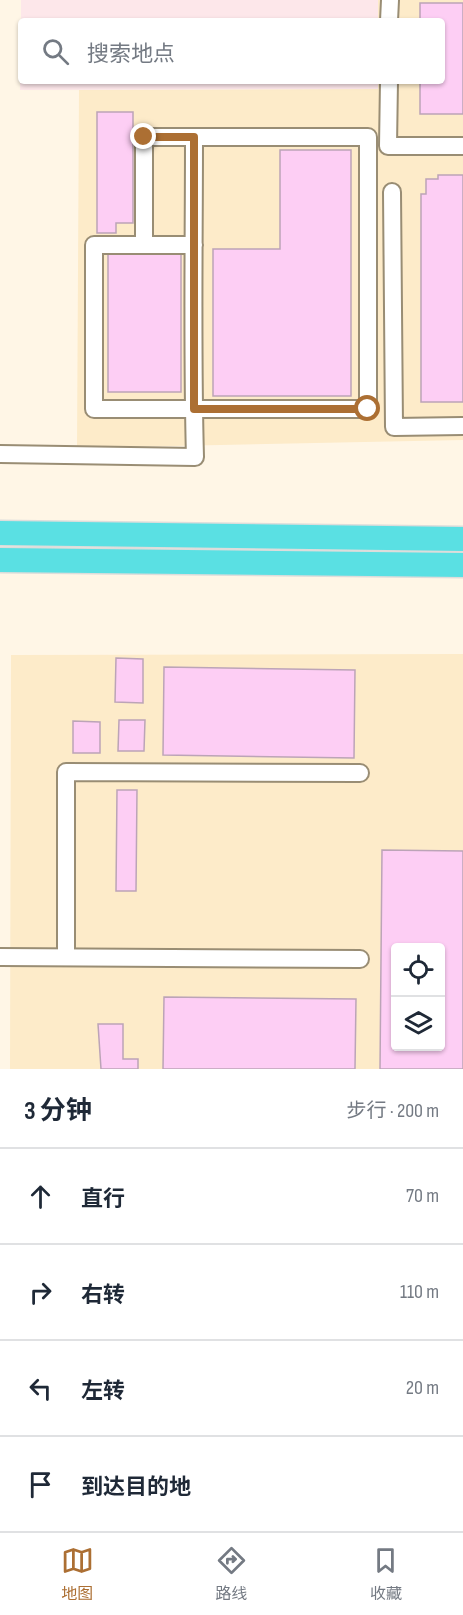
<!DOCTYPE html>
<html lang="zh">
<head>
<meta charset="utf-8">
<style>
  :root { --surface:#fff; --page:#f2f2f3; --text:#1f2937; --muted:#747a83; --line:#e0e1e3; --accent:#ac6f33 }
  body { margin:0; font-family:"Sofia Sans Condensed","Noto Sans SC",sans-serif; background:var(--page); color:var(--text) }
  .controls { position:absolute; right:18px; bottom:18px; display:grid; overflow:hidden; border-radius:6px; box-shadow:0 2px 4px #0004 }
  .controls button { width:54px; height:54px; display:grid; place-items:center; padding:0; border:0; border-bottom:2px solid var(--line); background:var(--surface); color:var(--text); font:30px sans-serif }
  .stop { position:absolute; width:18px; height:18px; margin:-14px; border:4px solid #ac6f33; border-radius:50%; background:#fff }
  .stop.end { background:#ac6f33; border-color:#fff; box-shadow:0 2px 6px #0008 }
  .list { margin:0; padding:0; list-style:none }
  h2 { display:flex; justify-content:space-between; align-items:center; height:78px; margin:0; padding:0 24px; font-size:26px }
  h2 small { font-size:20px; font-weight:400; color:var(--muted) }
  .list li { display:grid; grid-template-columns:39px 1fr auto; gap:18px; align-items:center; box-sizing:border-box; height:96px; padding:0 24px; border-top:2px solid var(--line) }
  .list b { display:block; font-size:22px; white-space:nowrap }
  .list em { font-size:20px; font-style:normal; color:var(--muted) }
  .icon { flex:none; width:33px; height:33px; fill:none; stroke:currentColor; stroke-width:2; stroke-linecap:round; stroke-linejoin:round }
  .map { position:relative; flex:none; width:463px; height:1069px; overflow:hidden }
  .search { position:absolute; background:var(--surface); box-shadow:0 2px 4px #0004; left:18px; right:18px; top:18px; height:66px; display:flex; align-items:center; gap:15px; box-sizing:border-box; padding:0 21px; border-radius:6px; color:var(--muted); font-size:22px }
  .sheet { height:462px; background:var(--surface) }
  nav { display:flex; justify-content:space-around; align-items:center; box-sizing:border-box; height:84px; border-top:2px solid var(--line); background:var(--surface); font-size:16px; color:var(--muted) }
  nav a { display:grid; justify-items:center; gap:3px }
  nav .on { color:var(--accent) }
  .map>svg:first-child { display:block }
  .built { fill:#fdebc9; fill-rule:evenodd }
  .education { fill:#fde7ea }
  .building { fill:#fdcef4; stroke:#bca4b7; stroke-width:1.5; fill-rule:evenodd }
  .lines { fill:none; stroke-linecap:round; stroke-linejoin:round }
  .minor-casing { stroke:#998d74; stroke-width:20 }
  .highway-casing { stroke:#dddddb; stroke-width:27 }
  .minor { stroke:#fff; stroke-width:16 }
  .highway { stroke:#5ae0e3; stroke-width:24 }
  .route { stroke:#ac6f33; stroke-width:8 }
</style>
</head>
<body>
<div class="map">
<svg width="463" height="1069" viewBox="0 0 463 1069">
  <rect width="100%" height="100%" fill="#fff6e6"/>
  <g class="built">
    <path d="M378 0H463V440L77 448 79 90 378 89V81H442V21H378Z"/>
    <path d="M463 654V1069H10L11 655ZM396 948H440V1046H396Z"/>
  </g>
  <g class="education">
    <rect x="21" y="0" width="357" height="21"/>
    <path d="M21 26V81H378V89L20 90Z"/>
  </g>
  <g class="building">
    <path d="M420 3H463V114H420V81H442V21H420Z"/>
    <path d="M97 112H133V223H116V233H97Z"/>
    <path d="M280 150H351V396H213V249H280Z"/>
    <path d="M438 175H463V402H421V194H426V179H438Z"/>
    <rect x="108" y="250" width="73" height="142"/>
    <path d="M116 658 143 659V703L115 702Z"/>
    <path d="M164 667 355 670 354 758 163 755Z"/>
    <path d="M119 720H145L144 751H118Z"/>
    <path d="M73 721 100 722V753H73Z"/>
    <path d="M117 790H137L136 891H116Z"/>
    <path d="M382 850 463 851V1069H380ZM396 948H440V1046H396Z"/>
    <path d="M164 997 356 999 355 1069H163Z"/>
    <path d="M98 1024H123V1059H138V1069H101Z"/>
  </g>
  <g class="lines">
    <defs>
      <g id="minor">
        <path d="M389 21 390 0"/>
        <path d="M389 81 388 146H463"/>
        <path d="M392 192 394 427 463 426"/>
        <path d="M144 245V137H194"/>
        <path d="M0 454 195 457C192 351 194 244 194 137H368V409H94V245H194"/>
        <path d="M0 957 360 959"/>
        <path d="M66 957V772L360 773"/>
      </g>
      <g id="highway">
        <path d="M0 533 463 539"/>
        <path d="M0 560 463 565"/>
      </g>
    </defs>
    <use href="#minor" class="minor-casing"/>
    <use href="#highway" class="highway-casing"/>
    <use href="#minor" class="minor"/>
    <use href="#highway" class="highway"/>
  </g>
  <g class="lines">
    <path class="route" d="M144 137H194V409H368"/>
  </g>
</svg>
<div class="controls">
<button><svg class="icon" aria-label="locate" viewBox="0 0 24 24"><circle cx="12" cy="12" r="6"/><path d="M12 2v4M12 18v4M2 12h4M18 12h4"/></svg></button>
<button><svg class="icon" aria-label="layers" viewBox="0 0 24 24"><path d="M12 4l9 5-9 5-9-5zM3 14l9 5 9-5"/></svg></button>
</div>
<div class="stop" style="left:368px;top:409px"></div>
<div class="stop end" style="left:144px;top:137px"></div>
<div class="search"><svg class="icon" aria-label="search" viewBox="0 0 24 24"><circle cx="10" cy="10" r="6"/><path d="M15 15l6 6"/></svg>搜索地点</div>
</div>
<section class="sheet">
<h2>3 分钟<small>步行 · 200 m</small></h2>
<ul class="list">
<li><svg class="icon" aria-label="ahead" viewBox="0 0 24 24"><path d="M12 20V5M6 11l6-6 6 6"/></svg><div><b>直行</b></div><em>70 m</em></li>
<li><svg class="icon" aria-label="right" viewBox="0 0 24 24"><path d="M7 20v-9h11M14 6l5 5-5 5"/></svg><div><b>右转</b></div><em>110 m</em></li>
<li><svg class="icon" aria-label="left" viewBox="0 0 24 24"><path d="M17 20v-9H6M10 6l-5 5 5 5"/></svg><div><b>左转</b></div><em>20 m</em></li>
<li><svg class="icon" aria-label="arrive" viewBox="0 0 24 24"><path d="M6 21V4h12l-3 4 3 4H6"/></svg><div><b>到达目的地</b></div></li>
</ul>
</section>
<nav>
<a class="on"><svg class="icon" aria-label="map" viewBox="0 0 24 24"><path d="M3 6l6-2 6 2 6-2v14l-6 2-6-2-6 2zM9 4v14M15 6v14"/></svg>地图</a>
<a><svg class="icon" aria-label="directions" viewBox="0 0 24 24"><path d="M12 3l9 9-9 9-9-9zM9 14v-3h6M13 9l2 2-2 2"/></svg>路线</a>
<a><svg class="icon" aria-label="saved" viewBox="0 0 24 24"><path d="M7 4h10v16l-5-4-5 4z"/></svg>收藏</a>
</nav>
</body>
</html>
